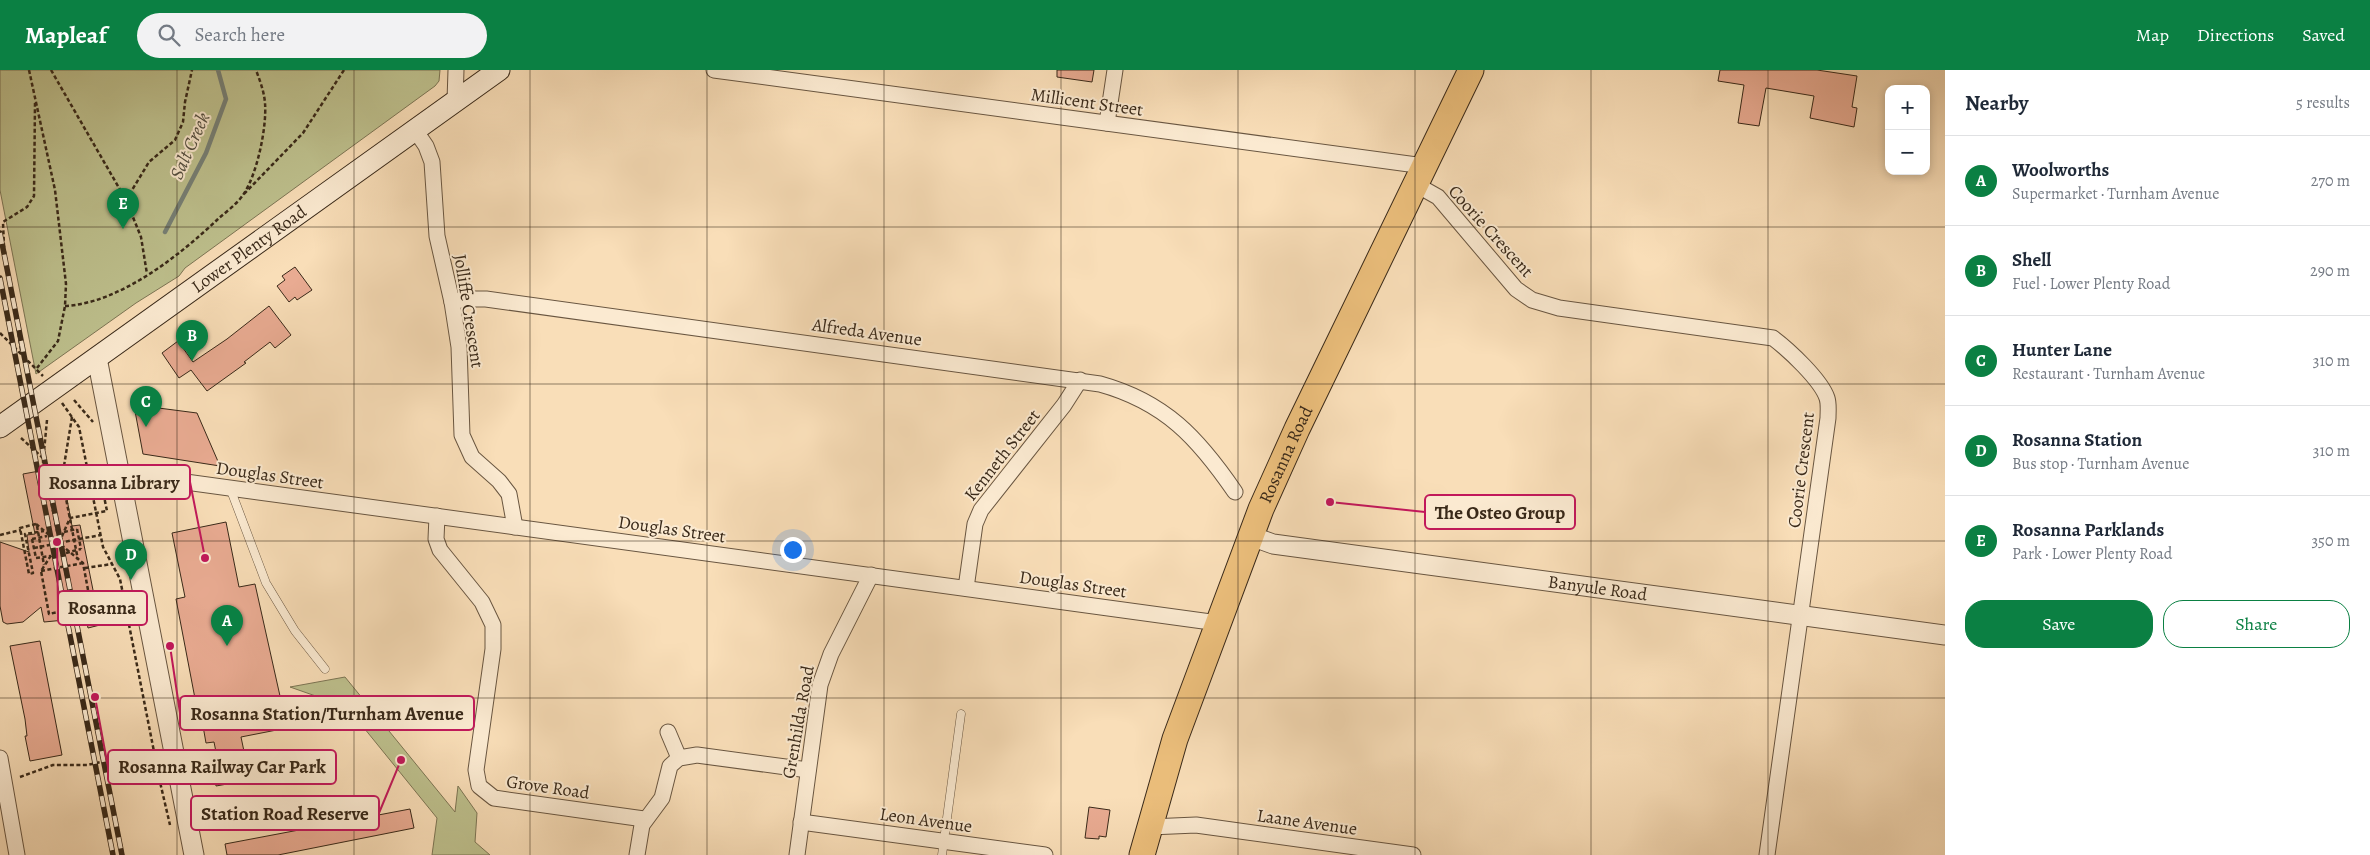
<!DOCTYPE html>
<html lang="en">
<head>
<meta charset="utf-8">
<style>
  :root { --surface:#fff; --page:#f2f2f3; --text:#1f2937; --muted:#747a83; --line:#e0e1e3; --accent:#0b8043 }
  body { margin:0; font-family:Alegreya,serif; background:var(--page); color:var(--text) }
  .controls { position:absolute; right:15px; top:15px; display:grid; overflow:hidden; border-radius:10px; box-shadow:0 2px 8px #0003 }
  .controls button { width:45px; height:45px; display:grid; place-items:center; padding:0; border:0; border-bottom:1px solid var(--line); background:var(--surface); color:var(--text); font:25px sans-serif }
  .you { position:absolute; left:792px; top:479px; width:18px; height:18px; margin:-12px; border:4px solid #fff; border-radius:50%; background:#1a73e8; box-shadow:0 0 0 8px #1a73e833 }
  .badge { display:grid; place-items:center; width:32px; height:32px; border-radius:50%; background:var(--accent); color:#fff; font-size:16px; font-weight:700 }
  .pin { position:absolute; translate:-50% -41px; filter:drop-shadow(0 1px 2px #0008) }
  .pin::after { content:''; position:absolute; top:26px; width:18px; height:15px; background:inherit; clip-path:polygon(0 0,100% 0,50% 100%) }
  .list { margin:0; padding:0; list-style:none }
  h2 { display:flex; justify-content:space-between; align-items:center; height:65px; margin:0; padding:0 20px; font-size:21px }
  h2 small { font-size:16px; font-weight:400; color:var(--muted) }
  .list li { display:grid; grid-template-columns:32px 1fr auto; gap:15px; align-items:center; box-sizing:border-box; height:90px; padding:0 20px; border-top:1px solid var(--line) }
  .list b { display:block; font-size:19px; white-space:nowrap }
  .list p { margin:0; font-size:16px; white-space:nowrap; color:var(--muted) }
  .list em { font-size:16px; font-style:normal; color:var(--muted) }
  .actions { display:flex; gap:10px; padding:15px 20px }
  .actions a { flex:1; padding:11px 0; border:1px solid var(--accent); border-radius:20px; text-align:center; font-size:18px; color:var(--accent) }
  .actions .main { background:var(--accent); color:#fff }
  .icon { flex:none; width:28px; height:28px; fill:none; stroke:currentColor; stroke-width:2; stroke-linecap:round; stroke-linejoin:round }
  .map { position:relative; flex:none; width:1945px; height:785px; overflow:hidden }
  header { display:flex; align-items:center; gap:30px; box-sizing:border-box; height:70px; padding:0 25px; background:var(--accent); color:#fff }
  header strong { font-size:24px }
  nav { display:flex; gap:28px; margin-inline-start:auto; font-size:18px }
  .search { width:350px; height:45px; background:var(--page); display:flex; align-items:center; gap:12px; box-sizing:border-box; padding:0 18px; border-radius:28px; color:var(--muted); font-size:19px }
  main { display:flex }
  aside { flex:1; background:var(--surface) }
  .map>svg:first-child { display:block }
  .green { fill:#bec18e; stroke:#7c7554 }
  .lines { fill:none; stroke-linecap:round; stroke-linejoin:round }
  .stream { stroke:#778177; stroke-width:4.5 }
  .building { fill:#e9ab92; stroke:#392919 }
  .service-casing { stroke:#695641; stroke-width:9 }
  .minor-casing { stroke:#695641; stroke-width:17 }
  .tertiary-casing { stroke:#695641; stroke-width:21 }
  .secondary-casing { stroke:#392919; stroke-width:23 }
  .trunk-casing { stroke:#392919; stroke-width:27 }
  .path { stroke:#392919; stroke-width:2.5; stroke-dasharray:4 2.5; stroke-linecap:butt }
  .service { stroke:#fbead1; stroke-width:8 }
  .minor { stroke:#fbead1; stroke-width:15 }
  .tertiary { stroke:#fbead1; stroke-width:19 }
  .secondary { stroke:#fbead1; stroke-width:21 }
  .trunk { stroke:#ecbf7c; stroke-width:25 }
  .rail-casing { stroke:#392919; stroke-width:5.5 }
  .rail { stroke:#fbead1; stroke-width:4; stroke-dasharray:11; stroke-linecap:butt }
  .grid { fill:none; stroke:#392919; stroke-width:1; stroke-opacity:0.55 }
  .labels { text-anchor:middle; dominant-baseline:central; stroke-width:4; stroke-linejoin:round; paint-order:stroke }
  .street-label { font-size:18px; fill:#392919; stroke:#fbead1 }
  .water-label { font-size:19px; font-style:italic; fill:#534e40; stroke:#fbead1 }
  .leader { fill:none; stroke:#c2185b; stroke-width:2 }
  .callout-dot { fill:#c2185b; stroke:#fbead1; stroke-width:2 }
  .callout { fill:#fbead1; stroke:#c2185b; stroke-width:2 }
  .callout-label { font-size:19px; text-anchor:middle; font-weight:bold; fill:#392919 }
</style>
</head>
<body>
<header>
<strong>Mapleaf</strong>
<div class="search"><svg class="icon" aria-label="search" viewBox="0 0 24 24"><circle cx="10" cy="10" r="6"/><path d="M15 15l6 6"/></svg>Search here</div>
<nav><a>Map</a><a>Directions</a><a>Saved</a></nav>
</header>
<main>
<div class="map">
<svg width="1945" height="785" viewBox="0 0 1945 785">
  <rect width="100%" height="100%" fill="#f9deb8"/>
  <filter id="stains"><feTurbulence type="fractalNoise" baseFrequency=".004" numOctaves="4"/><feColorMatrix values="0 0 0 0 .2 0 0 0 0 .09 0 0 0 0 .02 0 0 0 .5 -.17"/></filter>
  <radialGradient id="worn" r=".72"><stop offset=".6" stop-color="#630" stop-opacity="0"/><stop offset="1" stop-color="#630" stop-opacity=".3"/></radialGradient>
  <g class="green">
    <path d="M0 0H440L439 11 435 16 185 198 179 206 136 233 36 304 0 120Z"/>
    <path d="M345 607 455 742 458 716 477 743 475 772 490 785H432L437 748 347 637 290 617Z"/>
  </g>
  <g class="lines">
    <path class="stream" d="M165 162 206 83 226 29 218 0"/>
  </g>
  <g class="building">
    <path d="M1057 0H1094L1092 12 1057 7Z"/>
    <path d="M1720 0H1817L1857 6 1852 37 1857 38 1854 57 1810 48 1814 26 1766 18 1759 56 1738 53 1744 15 1718 11Z"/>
    <path d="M295 197 312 220 297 230 295 227 289 232 277 216 285 210 282 206Z"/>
    <path d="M269 236 291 265 275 278 270 272 244 292 246 293 207 321 191 300 179 308 162 283 178 271 193 292 227 269Z"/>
    <path d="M143 336 197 343 220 396 143 384 135 341 144 340Z"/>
    <path d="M61 397 72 456 80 455 100 555 88 558 86 548 44 552 41 537 23 552 7 554 3 552 0 536V472L29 482 27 465 35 464 23 404Z"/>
    <path d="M226 452 239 517 255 514 282 635 292 633 297 656 241 667 250 710 216 716 214 703 220 702 214 672 206 673 200 639H197L176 529 185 527 172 463Z"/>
    <path d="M40 571 62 685 30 691 25 666H27L25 649 10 576Z"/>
    <path d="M1089 737 1110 740 1106 767 1099 766V769L1085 768Z"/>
    <path d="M410 739 414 758 278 785H227L225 774Z"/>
  </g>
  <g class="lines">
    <defs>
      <g id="service">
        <path d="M230 418 266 513 295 561 325 599"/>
        <path d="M942 785 961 644"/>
      </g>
      <g id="minor">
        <path d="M714 0 1424 96"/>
        <path d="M455 31 456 0"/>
        <path d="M1107 53 1115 0"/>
        <path d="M415 60 426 76 432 92 437 166 452 232 459 277 462 365 472 387 499 411 509 424 515 457"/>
        <path d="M1415 114 1438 127 1516 219 1532 230 1559 238 1773 268C1789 280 1821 310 1827 328 1829 334 1828 341 1828 348L1767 785"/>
        <path d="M452 232 465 229H486L1100 314C1165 332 1198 368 1235 422"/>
        <path d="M120 403 1218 553"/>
        <path d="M437 446 436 469 440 480 482 532 493 555V579L476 700 479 716 494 728 644 749"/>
        <path d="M966 518 975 454 981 440 1064 335 1080 310"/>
        <path d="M668 662 679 688"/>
        <path d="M0 688 17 785"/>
        <path d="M801 752 1045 785"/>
        <path d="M1150 757 1196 755 1413 785"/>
        <path d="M637 785 642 755 662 728 670 696 679 688 697 685 808 700"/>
        <path d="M797 785 820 615 831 584 871 505"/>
      </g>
      <g id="tertiary">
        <path d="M97 288 194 785"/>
        <path id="s1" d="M1251 466 1273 474 1945 565"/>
      </g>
      <g id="secondary">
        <path id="s2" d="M0 357 499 0"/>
      </g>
      <g id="trunk">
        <path id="s3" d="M1142 785 1175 669 1261 439 1297 359 1471 0"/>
      </g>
    </defs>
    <use href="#service" class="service-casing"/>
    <use href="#minor" class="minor-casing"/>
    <use href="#tertiary" class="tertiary-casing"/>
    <use href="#secondary" class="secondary-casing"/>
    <use href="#trunk" class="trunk-casing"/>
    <g class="path">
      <path d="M29 0 55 120 66 214 65 236 58 271 37 298"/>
      <path d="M51 0 126 130 141 167 147 204"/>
      <path d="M244 124 303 63 344 0"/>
      <path d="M126 130 149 92 175 70 183 52 185 32 192 0"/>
      <path d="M65 236C120 233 179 186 218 149 226 142 237 134 243 125 257 105 267 57 265 33 264 21 260 11 256 0"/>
      <path d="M0 263 43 306"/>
      <path d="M21 280 4 176 3 152 27 137 34 126 35 33"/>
      <path d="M74 330 93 352"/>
      <path d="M62 333 79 357 103 477 120 509 160 712 170 755"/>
      <path d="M72 347 62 408 78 490"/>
      <path d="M47 350 43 392 123 785"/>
      <path d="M21 368 43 388"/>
      <path d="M36 454 20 458 29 504 33 503 25 464 44 461"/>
      <path d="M36 454 83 493 91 536 77 539"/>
      <path d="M37 456 44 495"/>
      <path d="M77 459 81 479"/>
      <path d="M64 462 77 459"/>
      <path d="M0 465 21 460"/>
      <path d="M32 469 36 488"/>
      <path d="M32 469 47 466"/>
      <path d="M79 469 101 465"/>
      <path d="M34 478 79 469"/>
      <path d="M66 483 81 479"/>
      <path d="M36 488 51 486"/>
      <path d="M85 498 112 494"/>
      <path d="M41 501 83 493"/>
      <path d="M62 541 49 544 41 501 59 473 70 448 107 441 100 407V394"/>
      <path d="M20 707 53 695H87L153 681"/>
    </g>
    <use href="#service" class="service"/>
    <use href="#minor" class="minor"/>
    <use href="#tertiary" class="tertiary"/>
    <use href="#secondary" class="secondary"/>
    <use href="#trunk" class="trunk"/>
    <defs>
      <g id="rail">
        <path d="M0 163 122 785"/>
        <path d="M0 208 113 785"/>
      </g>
    </defs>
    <use href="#rail" class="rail-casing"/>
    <use href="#rail" class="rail"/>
  </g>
  <path class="grid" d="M177 0V785M354 0V785M530 0V785M707 0V785M884 0V785M1061 0V785M1238 0V785M1415 0V785M1591 0V785M1768 0V785M0 157H1945M0 314H1945M0 471H1945M0 628H1945"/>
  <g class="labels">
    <g class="street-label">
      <text transform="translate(1087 32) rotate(8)">Millicent Street</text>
      <text transform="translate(1491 161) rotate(48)">Coorie Crescent</text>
      <text stroke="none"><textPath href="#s2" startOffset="306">Lower Plenty Road</textPath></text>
      <text transform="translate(469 241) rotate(81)">Jolliffe Crescent</text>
      <text transform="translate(867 262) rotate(8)">Alfreda Avenue</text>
      <text stroke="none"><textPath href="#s3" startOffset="426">Rosanna Road</textPath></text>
      <text transform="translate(1002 385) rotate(-52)">Kenneth Street</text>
      <text transform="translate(1801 400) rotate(-83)">Coorie Crescent</text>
      <text transform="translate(270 405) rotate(8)">Douglas Street</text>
      <text transform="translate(672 459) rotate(8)">Douglas Street</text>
      <text transform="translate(1073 514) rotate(8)">Douglas Street</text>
      <text stroke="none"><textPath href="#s1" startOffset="351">Banyule Road</textPath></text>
      <text transform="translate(798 652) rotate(-80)">Grenhilda Road</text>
      <text transform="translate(548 717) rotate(8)">Grove Road</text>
      <text transform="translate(926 750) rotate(8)">Leon Avenue</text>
      <text transform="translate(1307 752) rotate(8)">Laane Avenue</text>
    </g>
    <g class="water-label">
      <text transform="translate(190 76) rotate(-66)">Salt Creek</text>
    </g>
  </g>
  <path class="leader" d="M205 488L190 412M1330 432L1425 442M57 472L58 538M170 576L180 643M95 627L108 697M401 690L379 743"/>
  <g class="callout-dot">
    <circle cx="205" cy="488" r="5"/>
    <circle cx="1330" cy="432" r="5"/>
    <circle cx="57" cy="472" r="5"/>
    <circle cx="170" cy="576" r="5"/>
    <circle cx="95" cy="627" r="5"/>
    <circle cx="401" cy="690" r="5"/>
  </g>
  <g class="callout">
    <rect x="39" y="395" width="151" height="34" rx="5"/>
    <rect x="1425" y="425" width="150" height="34" rx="5"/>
    <rect x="58" y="521" width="89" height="34" rx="5"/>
    <rect x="180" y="626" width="294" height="34" rx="5"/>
    <rect x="108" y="680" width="228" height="34" rx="5"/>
    <rect x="191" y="726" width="188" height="34" rx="5"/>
  </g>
  <g class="callout-label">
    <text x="114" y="419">Rosanna Library</text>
    <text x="1500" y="449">The Osteo Group</text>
    <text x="102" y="544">Rosanna</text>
    <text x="327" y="650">Rosanna Station/Turnham Avenue</text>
    <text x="222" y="703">Rosanna Railway Car Park</text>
    <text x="285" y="750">Station Road Reserve</text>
  </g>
  <rect width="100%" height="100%" filter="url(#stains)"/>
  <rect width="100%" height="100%" fill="url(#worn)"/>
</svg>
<div class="controls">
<button>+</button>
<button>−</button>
</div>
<div class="you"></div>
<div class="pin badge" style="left:227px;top:576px">A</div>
<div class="pin badge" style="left:192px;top:291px">B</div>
<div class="pin badge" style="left:146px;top:357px">C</div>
<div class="pin badge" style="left:131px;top:510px">D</div>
<div class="pin badge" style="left:123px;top:159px">E</div>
</div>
<aside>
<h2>Nearby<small>5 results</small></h2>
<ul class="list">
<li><span class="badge">A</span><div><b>Woolworths</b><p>Supermarket · Turnham Avenue</p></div><em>270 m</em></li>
<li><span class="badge">B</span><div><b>Shell</b><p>Fuel · Lower Plenty Road</p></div><em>290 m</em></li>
<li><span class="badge">C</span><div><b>Hunter Lane</b><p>Restaurant · Turnham Avenue</p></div><em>310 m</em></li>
<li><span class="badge">D</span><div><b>Rosanna Station</b><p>Bus stop · Turnham Avenue</p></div><em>310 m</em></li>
<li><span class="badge">E</span><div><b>Rosanna Parklands</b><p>Park · Lower Plenty Road</p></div><em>350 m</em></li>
</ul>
<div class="actions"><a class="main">Save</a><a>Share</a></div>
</aside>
</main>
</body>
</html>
